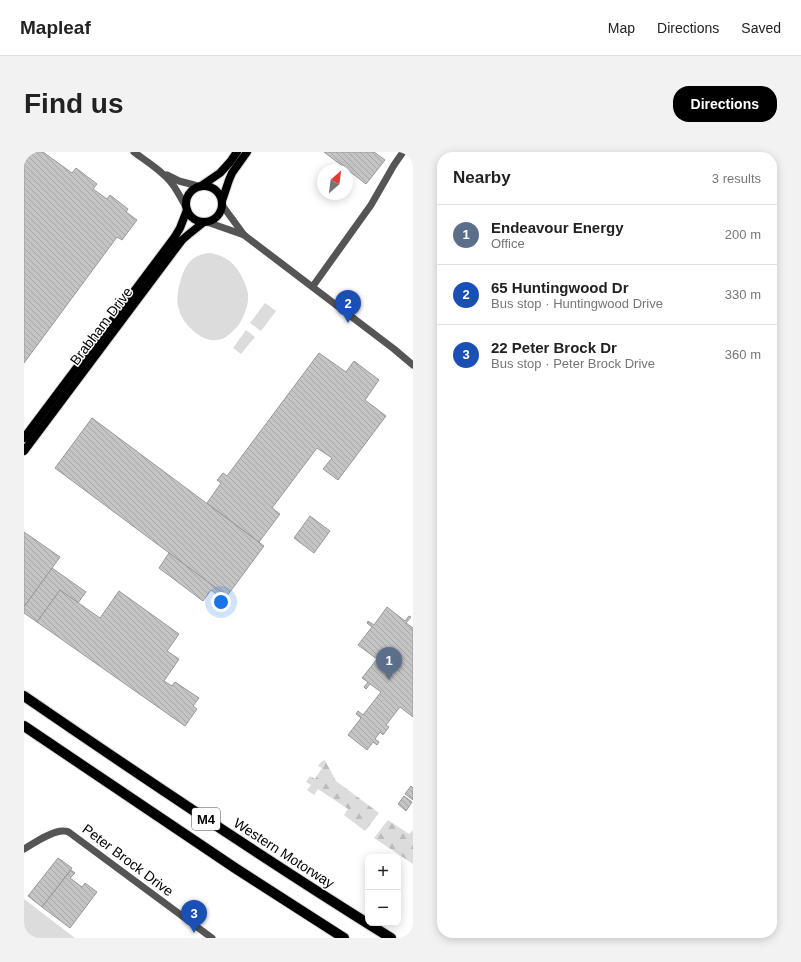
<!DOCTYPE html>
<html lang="en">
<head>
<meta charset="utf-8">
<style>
  :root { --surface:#fff; --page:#f2f2f2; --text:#222; --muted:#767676; --line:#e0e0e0; --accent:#000 }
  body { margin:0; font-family:Helvetica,sans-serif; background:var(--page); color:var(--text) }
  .controls { position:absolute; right:12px; bottom:12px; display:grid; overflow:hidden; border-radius:8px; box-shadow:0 2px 10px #0003 }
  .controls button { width:36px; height:36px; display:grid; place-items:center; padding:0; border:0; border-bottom:1px solid var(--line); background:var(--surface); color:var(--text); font:20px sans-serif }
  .compass { position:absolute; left:293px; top:12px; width:36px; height:36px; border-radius:50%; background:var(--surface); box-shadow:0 2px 10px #0003; rotate:28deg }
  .you { position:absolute; left:197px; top:450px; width:14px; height:14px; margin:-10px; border:3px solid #fff; border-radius:50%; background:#1a73e8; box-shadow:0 0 0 6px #1a73e833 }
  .badge { display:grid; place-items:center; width:26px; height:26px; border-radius:50%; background:var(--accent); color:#fff; font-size:13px; font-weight:700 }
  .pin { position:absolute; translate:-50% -33px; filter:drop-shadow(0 1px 2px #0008) }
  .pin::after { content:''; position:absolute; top:21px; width:14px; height:12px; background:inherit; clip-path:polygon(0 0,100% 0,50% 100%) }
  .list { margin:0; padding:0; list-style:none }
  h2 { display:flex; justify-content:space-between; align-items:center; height:52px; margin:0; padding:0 16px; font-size:17px }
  h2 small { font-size:13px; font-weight:400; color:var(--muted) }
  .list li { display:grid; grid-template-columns:26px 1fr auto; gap:12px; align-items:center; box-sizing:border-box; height:60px; padding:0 16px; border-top:1px solid var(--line) }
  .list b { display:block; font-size:15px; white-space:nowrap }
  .list p { margin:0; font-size:13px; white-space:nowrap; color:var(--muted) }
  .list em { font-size:13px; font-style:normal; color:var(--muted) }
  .map { position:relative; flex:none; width:389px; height:786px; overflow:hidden; border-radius:16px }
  header { display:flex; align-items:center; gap:24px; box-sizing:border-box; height:56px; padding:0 20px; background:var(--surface); border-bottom:1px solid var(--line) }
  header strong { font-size:19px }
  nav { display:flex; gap:22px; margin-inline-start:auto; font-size:14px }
  .intro { display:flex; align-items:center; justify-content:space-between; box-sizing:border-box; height:96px; padding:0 24px }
  h1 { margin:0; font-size:28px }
  .button { padding:10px 18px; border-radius:16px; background:var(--accent); color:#fff; font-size:14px; font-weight:700 }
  main { display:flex; gap:24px; padding:0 24px }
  aside { flex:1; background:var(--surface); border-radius:16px; box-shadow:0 2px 10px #0003 }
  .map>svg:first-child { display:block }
  .forest { fill:url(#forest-firs) }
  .pitch { fill:#dcdcdc }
  .building { fill:url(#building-back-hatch); stroke:#999 }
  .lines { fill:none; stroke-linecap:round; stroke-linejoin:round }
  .major-casing { stroke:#dbdbdb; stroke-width:10 }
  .highway-casing { stroke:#dbdbdb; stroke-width:12 }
  .minor { stroke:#555; stroke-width:7 }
  .major { stroke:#000; stroke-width:8 }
  .highway { stroke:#000; stroke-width:10 }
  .labels { text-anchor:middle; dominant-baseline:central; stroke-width:3; stroke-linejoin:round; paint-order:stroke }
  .shield { fill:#fff; stroke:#4c4c4c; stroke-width:1 }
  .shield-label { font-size:13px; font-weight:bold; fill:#000 }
  .street-label { font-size:14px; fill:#000; stroke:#fff }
</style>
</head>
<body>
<header>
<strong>Mapleaf</strong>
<nav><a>Map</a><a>Directions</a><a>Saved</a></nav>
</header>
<div class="intro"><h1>Find us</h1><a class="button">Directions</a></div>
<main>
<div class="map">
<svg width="389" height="786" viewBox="0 0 389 786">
  <defs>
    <pattern id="forest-firs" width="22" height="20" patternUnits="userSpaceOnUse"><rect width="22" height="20" fill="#dcdcdc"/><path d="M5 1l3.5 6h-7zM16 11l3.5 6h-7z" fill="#bbb"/></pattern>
    <pattern id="building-back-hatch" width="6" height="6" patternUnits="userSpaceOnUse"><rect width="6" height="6" fill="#c4c4c4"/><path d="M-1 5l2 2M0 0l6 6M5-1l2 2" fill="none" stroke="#a7a7a7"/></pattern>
  </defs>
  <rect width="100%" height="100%" fill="#fff"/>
  <g class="forest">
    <path d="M301 608 312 629 355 661 341 679 320 663 324 657 294 637 290 643 283 638 287 633 282 630 286 624 291 627 298 616 294 614 297 610Z"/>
    <path d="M364 668 385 682 389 678V712L350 686Z"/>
  </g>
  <g class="pitch">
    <path d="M187 101C193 103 199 104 204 108 213 113 223 132 224 142 225 150 222 158 219 165 217 170 214 174 210 178 205 183 199 188 192 188 179 190 164 176 158 165 156 162 155 157 154 154 152 144 155 133 158 124 163 109 171 102 187 101Z"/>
    <path d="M241 151 252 159 237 179 226 171Z"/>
    <path d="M222 178 231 185 217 202 209 196Z"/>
    <path d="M0 747 51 786H0Z"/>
  </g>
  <g class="building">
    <path d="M0 0H19L48 21 52 16 73 32 69 37 83 47 86 43 104 57 102 60 113 68 98 88 93 85 0 211Z"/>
    <path d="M300 0H350L361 8 342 32Z"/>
    <path d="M295 201 322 220 330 209 355 228 341 248 362 264 314 328 299 317 308 306 293 296 248 356 256 362 235 390 183 351 197 331 193 328 199 321 203 324Z"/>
    <path d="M68 266 240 394 203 444 31 316Z"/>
    <path d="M286 364 306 379 290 401 270 386Z"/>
    <path d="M0 380 36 405 0 455Z"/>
    <path d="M145 401 203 444 200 448 187 438 179 449 135 416Z"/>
    <path d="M28 416 62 440 54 451 36 438 13 470 0 461V455Z"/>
    <path d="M36 438 76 466 95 439 155 482 143 499 155 507 140 529 148 534 151 530 175 546 169 554 173 557 161 574 13 470Z"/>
    <path d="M363 455 381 469 385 464 387 465 382 471 389 476V565L376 555 362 573 365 575 359 583 356 580 351 587 355 590 353 593 349 590 343 598 324 583 337 566 332 562 334 559 339 563 357 540 346 532 342 537 340 535 344 530 338 526 353 507 334 493 348 475 343 471 344 469 350 473Z"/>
    <path d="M387 634 389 636V648L381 642Z"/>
    <path d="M380 644 388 650 382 659 374 652Z"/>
    <path d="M34 706 48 716 18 755 4 744Z"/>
    <path d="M47 718 51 721 46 726 58 735 61 731 73 740 46 776 18 755Z"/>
  </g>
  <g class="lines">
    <defs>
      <g id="major">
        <circle cx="180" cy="52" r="18"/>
        <path d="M177 34 196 21 206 10 213 0"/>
        <path d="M198 49 205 28 208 21 223 0"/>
        <path d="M0 286 150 86 156 76 163 58"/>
        <path d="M0 299 158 88 165 82 180 70"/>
      </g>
      <g id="highway">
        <path d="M0 544C121 627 243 709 367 786"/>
        <path d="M0 574 211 716 320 786"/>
      </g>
    </defs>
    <use href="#major" class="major-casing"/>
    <use href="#highway" class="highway-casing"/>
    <g class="minor">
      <path d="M110 0C123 10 139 19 149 33 154 40 158 48 162 55"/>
      <path d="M143 23 155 29 174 34"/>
      <path d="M198 53 220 83 370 197 389 213"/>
      <path d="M183 70 220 83"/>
      <path d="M289 134 347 53 370 13 379 0"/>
      <path d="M0 697C10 691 29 678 40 679 42 679 45 680 46 681L188 786"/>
    </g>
    <use href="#major" class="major"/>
    <use href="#highway" class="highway"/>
  </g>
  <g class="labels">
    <rect class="shield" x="168" y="656" width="28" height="22" rx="3"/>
    <g class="shield-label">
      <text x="182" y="667">M4</text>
    </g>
    <g class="street-label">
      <text transform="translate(77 174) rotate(-53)">Brabham Drive</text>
      <text transform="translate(260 701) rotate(33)">Western Motorway</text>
      <text transform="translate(104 708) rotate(37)">Peter Brock Drive</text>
    </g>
  </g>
</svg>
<div class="controls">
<button>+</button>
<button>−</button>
</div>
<svg class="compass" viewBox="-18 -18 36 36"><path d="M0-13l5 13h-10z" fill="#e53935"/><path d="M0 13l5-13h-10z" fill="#767676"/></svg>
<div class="you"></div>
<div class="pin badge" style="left:365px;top:528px;background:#5c6f8a">1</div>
<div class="pin badge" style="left:324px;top:171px;background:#1a4fb4">2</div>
<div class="pin badge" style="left:170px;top:781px;background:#1a4fb4">3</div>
</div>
<aside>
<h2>Nearby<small>3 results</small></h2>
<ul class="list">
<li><span class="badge" style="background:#5c6f8a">1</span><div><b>Endeavour Energy</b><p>Office</p></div><em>200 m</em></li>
<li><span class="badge" style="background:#1a4fb4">2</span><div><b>65 Huntingwood Dr</b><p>Bus stop · Huntingwood Drive</p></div><em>330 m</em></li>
<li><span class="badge" style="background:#1a4fb4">3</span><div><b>22 Peter Brock Dr</b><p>Bus stop · Peter Brock Drive</p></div><em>360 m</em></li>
</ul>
</aside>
</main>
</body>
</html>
